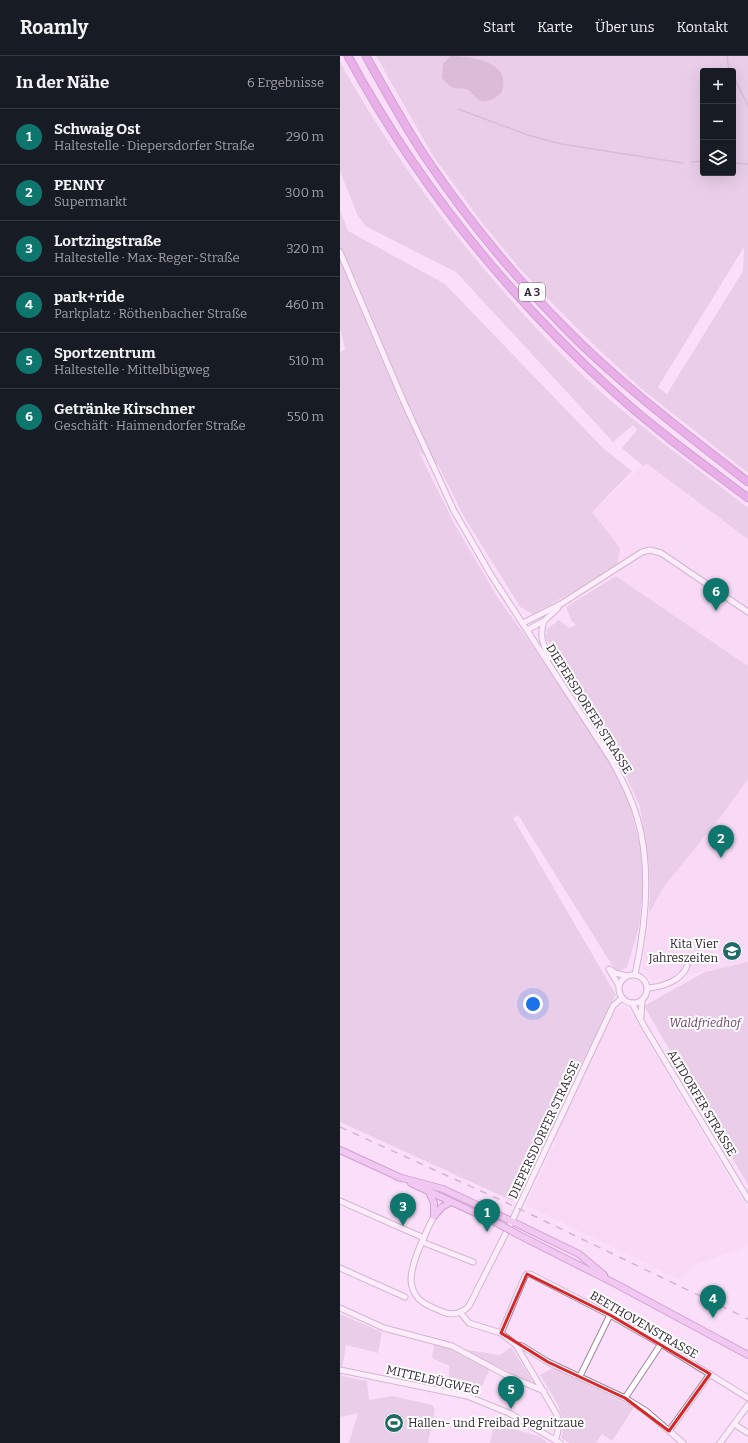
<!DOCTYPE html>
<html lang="de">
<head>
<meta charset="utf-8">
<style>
  :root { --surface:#171b24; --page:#242831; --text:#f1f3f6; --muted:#9ea1a6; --line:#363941; --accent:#0f766e }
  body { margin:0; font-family:Bitter,serif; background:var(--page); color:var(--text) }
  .controls { position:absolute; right:12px; top:12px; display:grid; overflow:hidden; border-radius:4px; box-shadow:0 4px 16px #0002 }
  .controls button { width:36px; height:36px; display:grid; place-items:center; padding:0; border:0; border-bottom:1px solid var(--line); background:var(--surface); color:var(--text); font:20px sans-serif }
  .you { position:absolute; left:193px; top:948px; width:14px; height:14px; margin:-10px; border:3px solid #fff; border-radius:50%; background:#1a73e8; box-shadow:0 0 0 6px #1a73e833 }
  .badge { display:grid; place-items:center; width:26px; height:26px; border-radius:50%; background:var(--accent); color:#fff; font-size:13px; font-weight:700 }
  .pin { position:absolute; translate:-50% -33px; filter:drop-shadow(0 1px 2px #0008) }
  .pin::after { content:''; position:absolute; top:21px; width:14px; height:12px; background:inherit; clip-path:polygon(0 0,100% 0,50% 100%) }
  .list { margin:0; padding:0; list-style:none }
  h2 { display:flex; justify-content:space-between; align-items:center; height:52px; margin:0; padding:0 16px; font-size:17px }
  h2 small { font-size:13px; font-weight:400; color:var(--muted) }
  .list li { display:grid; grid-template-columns:26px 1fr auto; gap:12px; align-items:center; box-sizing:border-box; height:56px; padding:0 16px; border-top:1px solid var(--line) }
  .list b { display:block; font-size:15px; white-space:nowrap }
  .list p { margin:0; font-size:13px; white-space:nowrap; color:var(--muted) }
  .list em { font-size:13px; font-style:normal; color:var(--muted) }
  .icon { flex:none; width:22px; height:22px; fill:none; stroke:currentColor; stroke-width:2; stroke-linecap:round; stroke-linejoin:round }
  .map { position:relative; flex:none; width:408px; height:1387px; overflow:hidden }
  header { display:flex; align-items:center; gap:24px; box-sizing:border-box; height:56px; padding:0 20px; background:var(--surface); border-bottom:1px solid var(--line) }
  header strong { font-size:19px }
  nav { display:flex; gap:22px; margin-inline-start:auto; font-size:14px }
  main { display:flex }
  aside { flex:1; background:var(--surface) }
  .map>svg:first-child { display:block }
  .built { fill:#f3d2f2 }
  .green { fill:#d6bbd6; fill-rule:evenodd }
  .water { fill:#b292b2 }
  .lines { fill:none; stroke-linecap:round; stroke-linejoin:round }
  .stream { stroke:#b292b2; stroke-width:1.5 }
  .minor-casing { stroke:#9f869f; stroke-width:7 }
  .major-casing { stroke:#9a5a9b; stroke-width:8 }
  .highway-casing { stroke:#9a5a9b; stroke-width:9 }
  .minor { stroke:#fff; stroke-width:5 }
  .major { stroke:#e5ade6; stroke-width:6 }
  .highway { stroke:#d377d5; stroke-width:7 }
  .rail { stroke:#9b879a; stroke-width:1.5; stroke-dasharray:7 7; stroke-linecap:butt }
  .major-bridge-casing { stroke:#9a5a9b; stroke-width:8; stroke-linecap:butt }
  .major-bridge { stroke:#e5ade6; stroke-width:6 }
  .marked { fill:none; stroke:#d62828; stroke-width:3; stroke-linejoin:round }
  .labels { text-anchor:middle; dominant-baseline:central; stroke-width:4; stroke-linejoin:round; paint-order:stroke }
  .shield { fill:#fff; stroke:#6d666d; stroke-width:1 }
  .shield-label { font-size:11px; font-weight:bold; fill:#2f252f }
  .street-label { font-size:12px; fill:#2f252f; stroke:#fff }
  .poi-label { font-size:12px; fill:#2f252f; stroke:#fff; text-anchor:end }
  .park-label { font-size:12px; font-style:italic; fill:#6b3f6b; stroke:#fff }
</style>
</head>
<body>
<header>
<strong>Roamly</strong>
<nav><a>Start</a><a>Karte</a><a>Über uns</a><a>Kontakt</a></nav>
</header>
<main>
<aside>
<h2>In der Nähe<small>6 Ergebnisse</small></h2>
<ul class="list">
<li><span class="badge">1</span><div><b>Schwaig Ost</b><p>Haltestelle · Diepersdorfer Straße</p></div><em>290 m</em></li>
<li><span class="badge">2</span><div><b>PENNY</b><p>Supermarkt</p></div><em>300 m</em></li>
<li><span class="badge">3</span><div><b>Lortzingstraße</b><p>Haltestelle · Max-Reger-Straße</p></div><em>320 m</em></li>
<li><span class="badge">4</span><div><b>park+ride</b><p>Parkplatz · Röthenbacher Straße</p></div><em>460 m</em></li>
<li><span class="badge">5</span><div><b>Sportzentrum</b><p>Haltestelle · Mittelbügweg</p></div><em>510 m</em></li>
<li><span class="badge">6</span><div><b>Getränke Kirschner</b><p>Geschäft · Haimendorfer Straße</p></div><em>550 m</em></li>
</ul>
</aside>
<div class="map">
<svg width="408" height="1387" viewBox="0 0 408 1387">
  <rect width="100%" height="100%" fill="#fbdffa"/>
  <g class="built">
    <path d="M306 407 408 483V610L277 521 279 517 277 510 251 456Z"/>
    <path d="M408 723V906L314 926 302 912 309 858 322 833 382 759Z"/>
    <path d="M283 951 287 953 295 962 408 1154V1190L351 1210 340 1224 186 1149 214 1089 215 1078 274 956 278 952Z"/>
  </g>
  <g class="green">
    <path d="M36 0H408V417L303 334 258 293 217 252 181 214 143 168 93 100ZM363 15H393V117H363ZM404 191 403 215 327 338 318 331Z"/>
    <path d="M0 6C41 80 90 149 145 214 184 260 225 305 270 344 315 382 362 416 408 452V483L306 407 303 410 282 392 297 374 293 369 273 386 116 216 25 170 17 158 0 115Z"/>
    <path d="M0 154 8 175 105 228 263 392 292 415 252 456 280 492 277 510 260 521 193 558 180 551 123 459 98 409 79 396 115 469 158 542 189 585 260 689 280 726 289 746 302 797V842L299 871 287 911 277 917 178 759 173 762 276 939 173 1145 0 1066V297L5 293 0 271Z"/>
    <path d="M274 521H277L408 610V723L382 759 322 833 309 858 310 843 309 810 300 751 282 711 216 606 206 581 207 573 219 564 229 572 236 569 231 564 226 551Z"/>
    <path d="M408 906V1129L304 950 365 916Z"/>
    <path d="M0 1258 42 1276 38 1297 6 1289 1 1320 27 1325 29 1344 53 1340 92 1349 95 1354 88 1387H9L18 1357 0 1361Z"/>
    <path d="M94 1289 160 1299 171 1291 192 1324 189 1326 152 1308 138 1339 109 1332V1310L92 1302Z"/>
    <path d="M213 1312 294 1351 272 1385 262 1378 256 1387H229L221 1382C228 1358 212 1339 200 1319Z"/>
    <path d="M154 1368 199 1380 208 1387H150Z"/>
  </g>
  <path class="water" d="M110 0C125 0 152 3 161 17 164 21 164 31 162 35 159 41 147 47 141 45 135 42 132 35 126 33 121 32 115 33 111 31 108 29 105 25 102 22L103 8Z"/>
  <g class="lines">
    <g class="stream">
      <path d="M387 0 388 9 391 15"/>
      <path d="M393 19 408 50"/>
      <path d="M118 53 188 79 221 88 343 107"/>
      <path d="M351 106 363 105"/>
      <path d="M393 107 408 108"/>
    </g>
    <defs>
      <g id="minor">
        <path d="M0 196 63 344 114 455 151 519 272 705C282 723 291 741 297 761 312 812 306 868 295 919"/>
        <path d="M204 565C199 581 203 587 209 602"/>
        <path d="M183 567 221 548 302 496 310 494 321 497 408 556"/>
        <path d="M187 574 204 565 218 552"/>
        <path d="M269 913 279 930"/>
        <path d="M271 914 275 917 287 920"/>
        <circle cx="293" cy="933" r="14"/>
        <path d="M308 932C321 931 342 925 347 910"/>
        <path d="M292 947 304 970 408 1143"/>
        <path d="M301 961 302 944"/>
        <path d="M0 1145 84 1182"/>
        <path d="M94 1160C86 1176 71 1206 71 1224 71 1230 74 1238 79 1243 85 1249 93 1252 101 1255 111 1260 121 1258 129 1250L172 1165 273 950 282 942"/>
        <path d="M82 1186 133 1206"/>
        <path d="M0 1212 65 1241"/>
        <path d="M0 1252 44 1272 112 1290 164 1318 204 1335"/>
        <path d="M120 1256 129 1267 161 1277 176 1289 217 1359C219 1369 219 1375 215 1384"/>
        <path d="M161 1277 185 1220 187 1218H190L270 1259 321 1288 408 1342"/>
        <path d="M176 1289 182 1290 208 1306 285 1342 306 1355 343 1387"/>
        <path d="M0 1314 127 1340 169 1357 220 1387"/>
        <path d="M240 1320 270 1259"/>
        <path d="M285 1342 321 1288"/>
        <path d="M394 1368 408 1377"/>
        <path d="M329 1375 370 1318"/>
        <path d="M380 1387 408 1349"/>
      </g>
      <g id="major">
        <path d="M0 1094 61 1122"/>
        <path d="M58 1121 103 1133 167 1163 239 1198 264 1219"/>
        <path d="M71 1127 155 1166"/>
        <path d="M89 1136 94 1147V1160"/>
        <path d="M94 1160 102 1151 111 1146"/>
        <path d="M179 1179 274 1227 408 1299"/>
      </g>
      <g id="highway">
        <path d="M8 0C77 127 168 240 275 337 317 375 363 408 408 442"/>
        <path d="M26 0C45 34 64 69 86 102 127 163 174 220 225 272 281 329 345 377 408 426"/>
      </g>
    </defs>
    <use href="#minor" class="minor-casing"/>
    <use href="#major" class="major-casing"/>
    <use href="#highway" class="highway-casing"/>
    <use href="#minor" class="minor"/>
    <use href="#major" class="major"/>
    <use href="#highway" class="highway"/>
    <path class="rail" d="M0 1071 165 1146 408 1263"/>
    <defs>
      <path id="major-bridge" d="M155 1166 179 1179"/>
    </defs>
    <use href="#major-bridge" class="major-bridge-casing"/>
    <use href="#major-bridge" class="major-bridge"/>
  </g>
  <path d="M0 0H408V1387H0ZM187 1218 270 1259 370 1318 329 1375 285 1342 208 1306 161 1277Z" fill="#fbdffa" fill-opacity=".55" fill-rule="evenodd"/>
  <path class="marked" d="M187 1218 270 1259 370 1318 329 1375 285 1342 208 1306 161 1277Z"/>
  <defs>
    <symbol id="school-disc" viewBox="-11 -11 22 22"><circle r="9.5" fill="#1f6a66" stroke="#fff"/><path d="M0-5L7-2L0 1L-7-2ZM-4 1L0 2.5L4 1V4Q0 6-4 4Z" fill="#fff"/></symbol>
    <symbol id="stadium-disc" viewBox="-11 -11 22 22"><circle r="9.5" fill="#1f6a66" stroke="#fff"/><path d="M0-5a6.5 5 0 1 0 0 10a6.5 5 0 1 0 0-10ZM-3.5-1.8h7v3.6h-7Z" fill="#fff"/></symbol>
  </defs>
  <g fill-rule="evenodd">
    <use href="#school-disc" x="381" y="884" width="22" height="22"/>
    <use href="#stadium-disc" x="43" y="1356" width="22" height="22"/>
  </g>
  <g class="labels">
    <rect class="shield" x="179" y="227" width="26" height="18" rx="3"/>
    <g class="shield-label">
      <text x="192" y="236">A 3</text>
    </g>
    <g class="street-label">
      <text transform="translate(249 653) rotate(58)">DIEPERSDORFER STRASSE</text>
      <text transform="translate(362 1047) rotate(59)">ALTDORFER STRASSE</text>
      <text transform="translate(204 1074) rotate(-65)">DIEPERSDORFER STRASSE</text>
      <text transform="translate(304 1269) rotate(30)">BEETHOVENSTRASSE</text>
      <text transform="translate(93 1324) rotate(13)">MITTELBÜGWEG</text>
    </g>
    <g class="poi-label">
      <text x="378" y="888">Kita Vier<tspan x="378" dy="14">Jahreszeiten</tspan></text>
      <text x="68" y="1367" text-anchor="start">Hallen- und Freibad Pegnitzaue</text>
    </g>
    <g class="park-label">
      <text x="365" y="967">Waldfriedhof</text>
    </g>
  </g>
</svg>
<div class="controls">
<button>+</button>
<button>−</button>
<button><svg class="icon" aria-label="layers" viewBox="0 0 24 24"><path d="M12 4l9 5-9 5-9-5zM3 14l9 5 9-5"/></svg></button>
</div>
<div class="you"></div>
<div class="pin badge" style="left:147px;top:1176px">1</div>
<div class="pin badge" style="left:381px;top:802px">2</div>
<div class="pin badge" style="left:63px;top:1170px">3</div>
<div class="pin badge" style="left:373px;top:1262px">4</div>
<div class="pin badge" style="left:171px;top:1353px">5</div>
<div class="pin badge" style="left:376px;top:555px">6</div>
</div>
</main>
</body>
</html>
